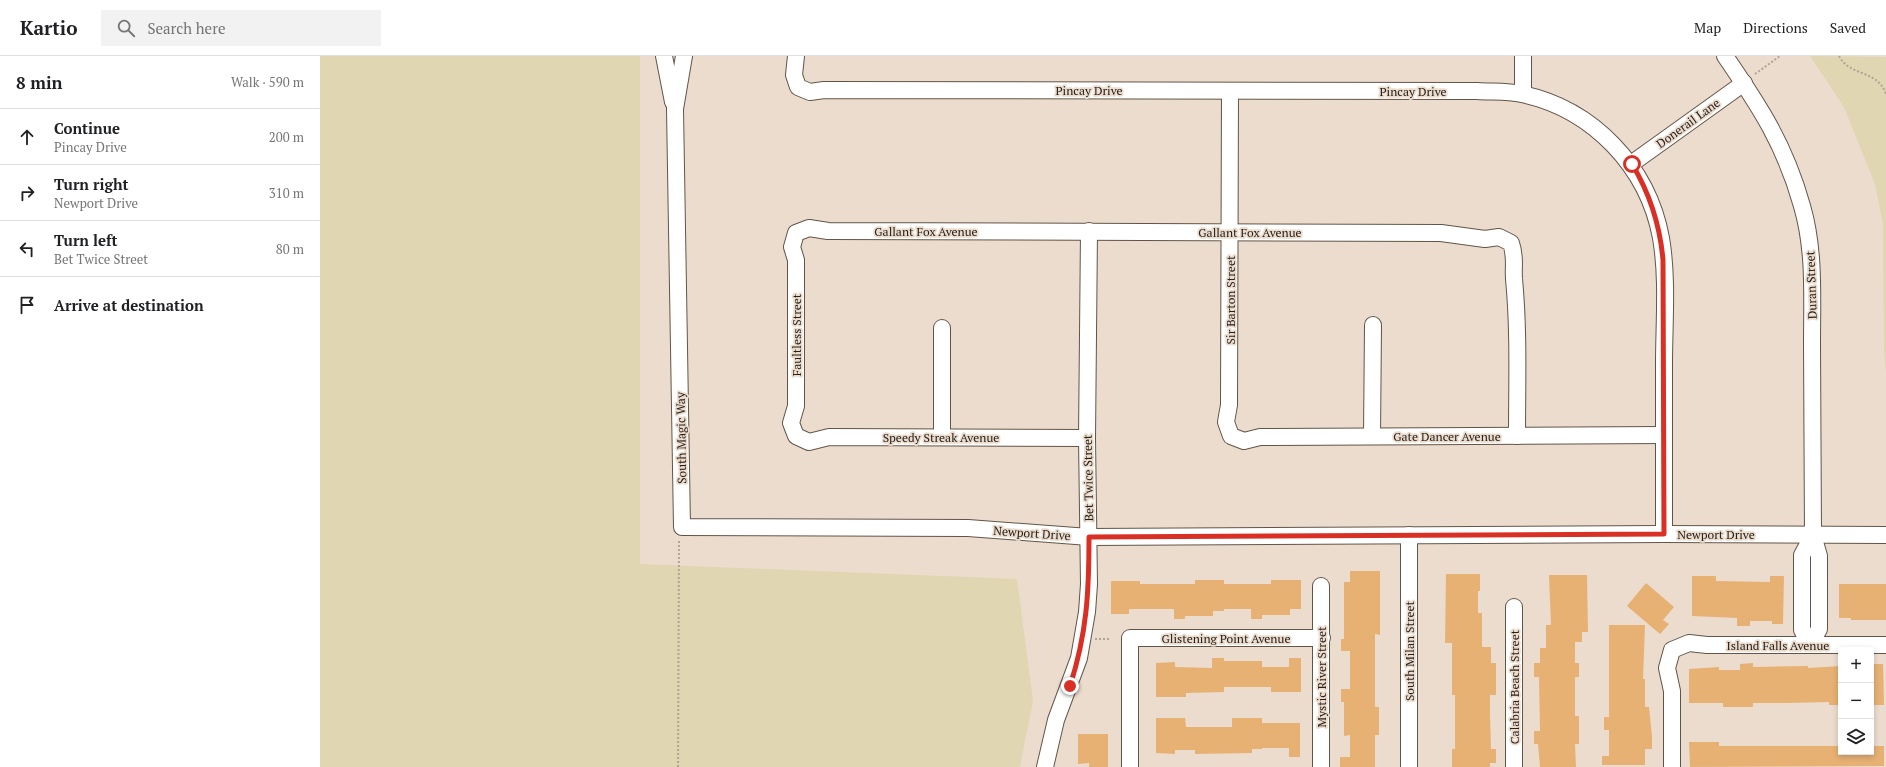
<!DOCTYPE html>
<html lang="en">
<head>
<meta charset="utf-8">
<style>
  :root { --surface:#fff; --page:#f2f2f2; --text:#202124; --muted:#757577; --line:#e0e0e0 }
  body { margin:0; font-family:"PT Serif",serif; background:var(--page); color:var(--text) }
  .controls { position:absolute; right:12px; bottom:12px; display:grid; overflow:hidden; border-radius:0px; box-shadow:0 2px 6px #0003 }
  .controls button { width:36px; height:36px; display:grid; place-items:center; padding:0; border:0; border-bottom:1px solid var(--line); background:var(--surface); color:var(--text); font:20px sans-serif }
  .stop { position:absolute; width:12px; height:12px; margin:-9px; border:3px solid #d93025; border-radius:50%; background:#fff }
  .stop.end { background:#d93025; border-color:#fff; box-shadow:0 1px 4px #0008 }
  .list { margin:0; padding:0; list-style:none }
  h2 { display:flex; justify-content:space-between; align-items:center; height:52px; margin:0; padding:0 16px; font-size:17px }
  h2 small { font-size:13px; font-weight:400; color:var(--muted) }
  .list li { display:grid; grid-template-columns:26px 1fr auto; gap:12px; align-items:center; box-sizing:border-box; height:56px; padding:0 16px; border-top:1px solid var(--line) }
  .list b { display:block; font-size:15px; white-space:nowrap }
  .list p { margin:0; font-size:13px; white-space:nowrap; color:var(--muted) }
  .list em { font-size:13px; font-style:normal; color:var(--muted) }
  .icon { flex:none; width:22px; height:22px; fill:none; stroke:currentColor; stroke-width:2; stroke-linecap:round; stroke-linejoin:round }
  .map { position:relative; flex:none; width:1566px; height:711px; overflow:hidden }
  header { display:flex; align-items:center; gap:24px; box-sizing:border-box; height:56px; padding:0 20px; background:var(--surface); border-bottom:1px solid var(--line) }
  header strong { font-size:19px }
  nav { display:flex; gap:22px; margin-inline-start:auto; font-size:14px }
  .search { width:280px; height:36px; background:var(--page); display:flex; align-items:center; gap:10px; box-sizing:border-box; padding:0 14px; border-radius:0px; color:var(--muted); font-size:15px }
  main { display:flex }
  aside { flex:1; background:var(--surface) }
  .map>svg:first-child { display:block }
  .sand { fill:#e0d6b1 }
  .building { fill:#e7b174 }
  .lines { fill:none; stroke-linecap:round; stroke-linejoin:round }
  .minor-casing { stroke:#625548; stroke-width:18 }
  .path { stroke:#b0a497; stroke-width:2; stroke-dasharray:2 2; stroke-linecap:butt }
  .minor { stroke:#fff; stroke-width:16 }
  .route { stroke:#d93025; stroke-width:5 }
  .labels { text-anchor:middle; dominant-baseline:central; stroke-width:3.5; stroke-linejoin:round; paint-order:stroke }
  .street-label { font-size:12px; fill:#26211b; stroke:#ecdccd }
</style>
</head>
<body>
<header>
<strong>Kartio</strong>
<div class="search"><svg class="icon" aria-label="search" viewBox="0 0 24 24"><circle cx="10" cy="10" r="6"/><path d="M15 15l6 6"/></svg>Search here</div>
<nav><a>Map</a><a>Directions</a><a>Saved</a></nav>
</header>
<main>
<aside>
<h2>8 min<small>Walk · 590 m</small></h2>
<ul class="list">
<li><svg class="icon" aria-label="ahead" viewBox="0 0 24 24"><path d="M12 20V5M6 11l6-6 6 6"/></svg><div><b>Continue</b><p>Pincay Drive</p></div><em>200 m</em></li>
<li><svg class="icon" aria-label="right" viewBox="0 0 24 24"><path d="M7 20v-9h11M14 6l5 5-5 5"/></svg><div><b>Turn right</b><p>Newport Drive</p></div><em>310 m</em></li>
<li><svg class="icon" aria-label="left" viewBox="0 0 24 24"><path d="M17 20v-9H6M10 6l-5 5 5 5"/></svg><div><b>Turn left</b><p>Bet Twice Street</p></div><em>80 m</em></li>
<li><svg class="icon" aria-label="arrive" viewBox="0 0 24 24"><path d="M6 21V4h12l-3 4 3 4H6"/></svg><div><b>Arrive at destination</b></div></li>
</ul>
</aside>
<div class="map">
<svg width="1566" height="711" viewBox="0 0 1566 711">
  <rect width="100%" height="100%" fill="#ecdccd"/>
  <g class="sand">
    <path d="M0 0H320V508L697 523 713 645 700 711H0Z"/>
    <path d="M1490 0 1566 1V319L1564 294 1563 168 1555 128 1524 51Z"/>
  </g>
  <g class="building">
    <path d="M1030 515H1060V579L1055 578V651H1059V679H1055V711H1020V701H1030V679L1024 680V646H1021V633H1030V595H1021V583H1024V526H1030Z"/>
    <path d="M1126 518H1160V535H1158V557H1162V591H1171V607H1176V639H1170V659L1171 693H1176V707H1170V711H1132V693H1135V639H1132V587H1125Z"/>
    <path d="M1229 519H1267L1268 576H1262V586H1255V607H1259V621H1255V660H1259V688H1255L1256 711H1220L1218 688H1214V675H1220L1219 621H1214V607H1220V592H1226V569H1231Z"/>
    <path d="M1372 520H1396V525L1450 526V520H1464L1463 568H1452V565H1430V570H1417V562L1372 560Z"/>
    <path d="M875 524H904V528H951V524H981V553H970V559H942V563H931V553H904V555H893V560H865V563H854V553H809V558H791V525H820V528H875Z"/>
    <path d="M1326 527 1354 551 1343 564 1349 568 1340 578 1307 550Z"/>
    <path d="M1519 528H1566V564H1531V562H1519Z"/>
    <path d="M1289 569H1325L1323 623H1325V651H1329L1332 680V693H1325V709H1282V700H1289V674H1284V661H1289Z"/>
    <path d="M892 602H904V605H942V611H969V602H981V636H951V631H904V636L866 637V641H836V607L855 606V611L892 612Z"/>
    <path d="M1433 607V611L1488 610V612L1521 610V649H1509V646L1467 647H1433V651H1403V647H1369V613L1399 611V614H1420V608Z"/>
    <path d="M1551 608H1563L1564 649H1551Z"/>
    <path d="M836 662H865L866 671H912V662H942V667H980V701H969V692H942V693H932V697L875 698V694H855V698L836 697Z"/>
    <path d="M758 678H788V711H769V707L758 708Z"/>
    <path d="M1369 686H1399V690H1521V696H1551V690H1564V710L1370 711Z"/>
  </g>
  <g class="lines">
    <defs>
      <g id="minor">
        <path d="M344 0 353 46"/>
        <path d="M364 0 355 53 362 471 648 472 769 481 1344 478 1566 479"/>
        <path d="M476 0 474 19 478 31 490 36 504 34 1157 35C1172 36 1188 35 1202 38 1273 53 1328 111 1341 182 1348 223 1344 267 1344 308 1344 365 1344 421 1344 478"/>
        <path d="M1405 0C1440 51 1465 89 1482 150 1495 194 1492 242 1492 288 1492 352 1493 415 1493 479L1499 500V573L1490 589"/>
        <path d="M910 35 909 349 906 366 911 380 924 385 940 381 1344 379"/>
        <path d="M1203 38V0"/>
        <path d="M1311 108 1424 27"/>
        <path d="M1052 380 1053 269"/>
        <path d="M622 381V272"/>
        <path d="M767 382 509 381 489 386 476 380 471 367 476 350V204L472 191 476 177 489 172 508 175 1121 177 1165 183 1179 181 1191 187C1196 202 1193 209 1194 223 1199 275 1197 328 1197 380"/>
        <path d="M1001 530V711"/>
        <path d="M1490 589 1482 574V499L1493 479"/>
        <path d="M725 711 736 664 759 602 767 556 769 528 767 382 769 175"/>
        <path d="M810 711V582H1002"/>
        <path d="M1089 711V479"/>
        <path d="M1194 711V551"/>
        <path d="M1352 711V635L1347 612 1352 594 1369 587 1387 589H1566"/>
      </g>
    </defs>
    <use href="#minor" class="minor-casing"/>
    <g class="path">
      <path d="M1519 0C1530 21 1557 13 1566 38"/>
      <path d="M1435 18 1460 0"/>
      <path d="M775 583H790"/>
      <path d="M358 711 359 484"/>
    </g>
    <use href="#minor" class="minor"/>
  </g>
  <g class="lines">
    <path class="route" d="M750 630C767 577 769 536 769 481L1344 478 1343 204C1340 169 1330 138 1312 108"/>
  </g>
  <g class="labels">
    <g class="street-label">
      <text x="769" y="34">Pincay Drive</text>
      <text x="1093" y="35">Pincay Drive</text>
      <text transform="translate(1368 67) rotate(-36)">Donerail Lane</text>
      <text x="606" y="175">Gallant Fox Avenue</text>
      <text x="930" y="176">Gallant Fox Avenue</text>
      <text transform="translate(1491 229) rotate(-92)">Duran Street</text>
      <text transform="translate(910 244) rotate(-90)">Sir Barton Street</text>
      <text transform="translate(476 279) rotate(-90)">Faultless Street</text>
      <text x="1127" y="380">Gate Dancer Avenue</text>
      <text x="621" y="381">Speedy Streak Avenue</text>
      <text transform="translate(361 382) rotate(-91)">South Magic Way</text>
      <text transform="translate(768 422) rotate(-91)">Bet Twice Street</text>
      <text transform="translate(712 477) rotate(4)">Newport Drive</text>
      <text x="1396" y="478">Newport Drive</text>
      <text x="906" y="582">Glistening Point Avenue</text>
      <text x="1458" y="589">Island Falls Avenue</text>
      <text transform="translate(1089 595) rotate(-90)">South Milan Street</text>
      <text transform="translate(1001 621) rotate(-90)">Mystic River Street</text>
      <text transform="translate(1194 631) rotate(-90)">Calabria Beach Street</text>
    </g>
  </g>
</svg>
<div class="controls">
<button>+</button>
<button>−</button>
<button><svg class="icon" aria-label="layers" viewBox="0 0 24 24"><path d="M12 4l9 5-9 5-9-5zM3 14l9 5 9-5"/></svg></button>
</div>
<div class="stop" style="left:1312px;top:108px"></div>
<div class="stop end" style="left:750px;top:630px"></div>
</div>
</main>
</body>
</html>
